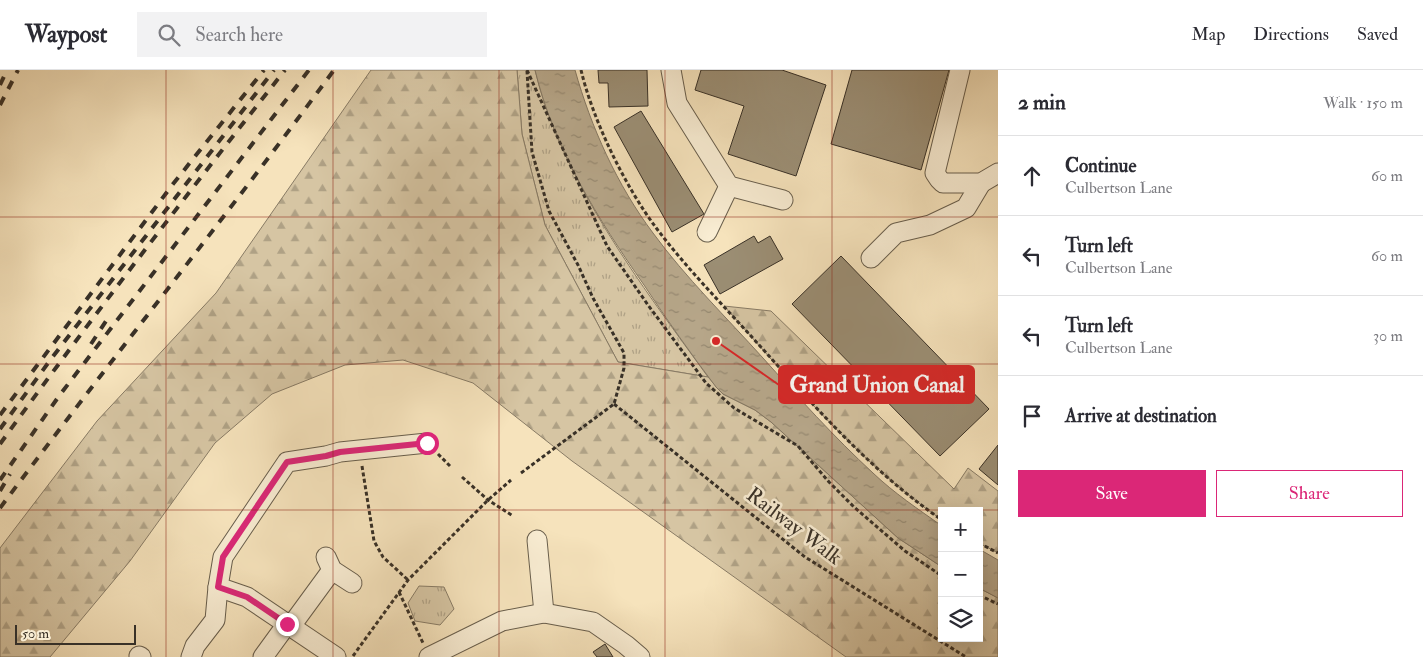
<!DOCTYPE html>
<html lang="en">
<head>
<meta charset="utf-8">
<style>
  :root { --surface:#fff; --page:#f2f2f3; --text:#2b2b33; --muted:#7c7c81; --line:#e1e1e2; --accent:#db2777 }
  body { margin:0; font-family:"IM FELL Double Pica",serif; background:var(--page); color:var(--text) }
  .controls { position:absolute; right:15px; bottom:15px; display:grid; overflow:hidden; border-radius:0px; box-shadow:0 5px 20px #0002 }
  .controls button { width:45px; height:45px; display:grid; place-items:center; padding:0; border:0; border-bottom:1px solid var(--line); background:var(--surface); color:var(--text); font:25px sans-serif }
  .scale { position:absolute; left:15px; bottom:12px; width:121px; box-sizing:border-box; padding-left:5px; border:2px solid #393127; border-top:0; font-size:14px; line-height:18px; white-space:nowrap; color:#393127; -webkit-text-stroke:4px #f9edd3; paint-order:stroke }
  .stop { position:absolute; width:15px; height:15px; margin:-11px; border:4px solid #db2777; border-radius:50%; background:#fff }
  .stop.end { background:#db2777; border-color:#fff; box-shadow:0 1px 5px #0008 }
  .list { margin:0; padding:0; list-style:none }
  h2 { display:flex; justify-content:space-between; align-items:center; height:65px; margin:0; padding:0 20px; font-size:21px }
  h2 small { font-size:16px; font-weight:400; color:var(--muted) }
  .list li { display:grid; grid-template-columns:32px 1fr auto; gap:15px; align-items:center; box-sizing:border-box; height:80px; padding:0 20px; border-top:1px solid var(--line) }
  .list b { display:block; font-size:19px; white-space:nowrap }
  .list p { margin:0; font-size:16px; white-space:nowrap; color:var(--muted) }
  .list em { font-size:16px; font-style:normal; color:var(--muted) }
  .actions { display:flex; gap:10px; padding:15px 20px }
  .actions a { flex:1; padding:11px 0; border:1px solid var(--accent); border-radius:0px; text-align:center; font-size:18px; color:var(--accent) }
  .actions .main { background:var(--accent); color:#fff }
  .icon { flex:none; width:28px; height:28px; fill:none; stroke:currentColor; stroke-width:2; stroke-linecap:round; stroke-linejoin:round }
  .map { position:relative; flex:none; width:998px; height:587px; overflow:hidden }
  header { display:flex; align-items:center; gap:30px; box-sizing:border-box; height:70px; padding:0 25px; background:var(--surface); border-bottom:1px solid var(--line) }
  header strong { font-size:24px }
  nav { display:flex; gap:28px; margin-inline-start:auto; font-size:18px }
  .search { width:350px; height:45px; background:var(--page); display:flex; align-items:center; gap:12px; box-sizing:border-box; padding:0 18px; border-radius:0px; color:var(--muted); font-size:19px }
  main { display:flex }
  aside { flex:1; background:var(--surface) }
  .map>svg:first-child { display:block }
  .grass { fill:url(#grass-tufts); stroke:#887b65 }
  .forest { fill:url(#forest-firs); stroke:#887b65 }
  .water { fill:url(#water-ripples); stroke:#847762 }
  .building { fill:#9b8e74; stroke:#393127 }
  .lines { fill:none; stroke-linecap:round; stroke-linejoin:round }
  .minor-casing { stroke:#685e4c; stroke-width:21 }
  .path { stroke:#393127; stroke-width:3; stroke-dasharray:4 2.5; stroke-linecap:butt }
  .minor { stroke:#f9edd3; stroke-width:19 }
  .rail { stroke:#393127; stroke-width:4; stroke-dasharray:9 9; stroke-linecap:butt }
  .route { stroke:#db2777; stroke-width:6 }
  .grid { fill:none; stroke:#8f2418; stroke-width:1; stroke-opacity:0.55 }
  .labels { text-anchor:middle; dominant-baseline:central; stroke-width:5; stroke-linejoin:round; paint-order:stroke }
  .street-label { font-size:21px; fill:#393127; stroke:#f9edd3 }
  .leader { fill:none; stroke:#d62828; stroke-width:2 }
  .callout-dot { fill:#d62828; stroke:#f9edd3; stroke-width:2 }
  .callout { fill:#d62828; stroke:#d62828; stroke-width:2 }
  .callout-label { font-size:22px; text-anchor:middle; font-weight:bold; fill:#fff }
</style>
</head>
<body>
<header>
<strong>Waypost</strong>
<div class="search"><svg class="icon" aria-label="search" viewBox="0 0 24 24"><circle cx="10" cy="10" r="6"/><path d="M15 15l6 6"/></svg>Search here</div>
<nav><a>Map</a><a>Directions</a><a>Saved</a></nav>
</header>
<main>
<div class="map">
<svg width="998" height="587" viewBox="0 0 998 587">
  <defs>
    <pattern id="grass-tufts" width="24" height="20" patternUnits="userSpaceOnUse" patternTransform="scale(1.25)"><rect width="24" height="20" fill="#d6c5a3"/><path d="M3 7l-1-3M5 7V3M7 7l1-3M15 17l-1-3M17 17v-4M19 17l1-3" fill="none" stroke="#afa185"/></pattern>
    <pattern id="forest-firs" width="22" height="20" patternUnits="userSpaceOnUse" patternTransform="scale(1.25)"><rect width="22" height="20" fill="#d6c5a3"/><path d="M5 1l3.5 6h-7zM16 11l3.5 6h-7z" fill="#afa185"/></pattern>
    <pattern id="water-ripples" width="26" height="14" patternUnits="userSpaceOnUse" patternTransform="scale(1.25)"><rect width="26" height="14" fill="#b6a689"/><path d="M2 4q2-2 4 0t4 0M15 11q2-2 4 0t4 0" fill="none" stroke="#958870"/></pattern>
  </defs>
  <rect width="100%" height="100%" fill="#f6e3bc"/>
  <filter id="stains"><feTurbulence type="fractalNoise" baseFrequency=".004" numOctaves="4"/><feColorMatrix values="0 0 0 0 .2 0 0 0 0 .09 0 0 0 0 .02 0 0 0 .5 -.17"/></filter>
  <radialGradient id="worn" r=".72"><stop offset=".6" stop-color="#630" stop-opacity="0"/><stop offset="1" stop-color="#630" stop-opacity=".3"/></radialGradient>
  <g class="grass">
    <path d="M517 0H535C561 110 642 216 708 307L618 292 545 155 522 64Z"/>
    <path d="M419 516 444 517 454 539 440 555 415 551 408 533Z"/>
  </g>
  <g class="forest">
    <path d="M371 0H517L522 64 545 155 618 292 708 307 723 324 755 340 771 352 898 468 942 497V568H979V518L998 528V587H846L572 391 473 313 403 290 345 295 272 324 215 373 130 491 50 587H0V478L97 351 216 223Z"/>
    <path d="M724 236 771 241 954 419 968 398 998 421V483L979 473V441H942V450C858 392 792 312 724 236Z"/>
  </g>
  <g class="water">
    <path d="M535 0H575C591 57 617 115 653 163 686 208 726 247 763 288 798 327 834 367 873 403 894 423 918 439 942 456V497L898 468 771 352 755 340 723 324 716 317C691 284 667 250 644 215 598 149 554 79 535 0Z"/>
    <path d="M979 479 998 490V528L979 518Z"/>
  </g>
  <g class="building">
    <path d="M598 0H647L648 36 609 37 608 13H599Z"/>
    <path d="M701 0H782L826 15 796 106 728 84 744 36 695 20Z"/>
    <path d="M852 0H949L921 100 831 74Z"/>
    <path d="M641 41 704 144 672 162 614 57Z"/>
    <path d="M754 166 758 173 770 166 783 189 720 224 704 195Z"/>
    <path d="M841 186 989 339 940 386 792 234Z"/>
    <path d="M998 375V415L979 399Z"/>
    <path d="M605 574 613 587H597L593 582Z"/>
  </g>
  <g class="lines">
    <defs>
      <g id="minor">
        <path d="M671 0 677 33 729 116 783 130"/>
        <path d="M960 0 935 103 939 109 943 113H981L998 103"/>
        <path d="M707 162 729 116"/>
        <path d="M871 188 896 163 930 155 966 138 981 113"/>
        <path d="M537 470 544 543"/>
        <path d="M326 487 332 500 352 513"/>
        <path d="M291 556 332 500"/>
        <path d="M139 586 141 587"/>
        <path d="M191 587 195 576 215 550 218 517"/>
        <path d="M263 587 287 554"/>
        <path d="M336 587 247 527 218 517 223 487 287 392 326 386 340 382 427 373"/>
        <path d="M429 587 502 551 544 543 593 552 626 575 640 587"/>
      </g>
    </defs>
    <use href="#minor" class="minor-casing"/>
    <g class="path">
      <path d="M527 0 607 176 648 235 706 313 734 338 798 376 829 412 854 437 905 481 942 506"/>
      <path d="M581 0C593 51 626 118 657 159 688 200 725 237 760 276 816 338 872 402 942 450"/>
      <path d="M614 334 805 487 966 587"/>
      <path d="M438 384 450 396"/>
      <path d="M362 396 374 471 383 487 408 510"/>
      <path d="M521 403 614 334 624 298V283L593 228 578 195 549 141 532 82 527 1"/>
      <path d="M462 407 488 430 513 446"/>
      <path d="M979 473 998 483"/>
      <path d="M399 522 423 573"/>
      <path d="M979 525 998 534"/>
      <path d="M353 586 408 510 488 430 511 410"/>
    </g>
    <use href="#minor" class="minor"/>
    <g class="rail">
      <path d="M0 15 7 0"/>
      <path d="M0 35 18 0"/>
      <path d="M91 274 110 245"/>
      <path d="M0 345 173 114 264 0"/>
      <path d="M0 359 51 289 274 0"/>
      <path d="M0 374C92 247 188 123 285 0"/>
      <path d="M0 410 59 326 309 0"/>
      <path d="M0 421 10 404"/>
      <path d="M0 438C110 291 225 148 334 0"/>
    </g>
  </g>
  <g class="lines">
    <path class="route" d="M287 554 247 527 218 517 223 487 287 392 326 386 340 382 427 373"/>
  </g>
  <path class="grid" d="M166 0V587M333 0V587M499 0V587M665 0V587M832 0V587M0 147H998M0 294H998M0 440H998"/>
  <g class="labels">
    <g class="street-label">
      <text transform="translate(794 456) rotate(37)">Railway Walk</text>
    </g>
  </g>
  <path class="leader" d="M716 271L779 315"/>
  <circle class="callout-dot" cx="716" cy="271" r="5"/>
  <rect class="callout" x="779" y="296" width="195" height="37" rx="5"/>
  <g class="callout-label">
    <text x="877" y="322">Grand Union Canal</text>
  </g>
  <rect width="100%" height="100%" filter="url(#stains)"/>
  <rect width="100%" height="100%" fill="url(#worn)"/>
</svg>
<div class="controls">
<button>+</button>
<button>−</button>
<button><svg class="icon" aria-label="layers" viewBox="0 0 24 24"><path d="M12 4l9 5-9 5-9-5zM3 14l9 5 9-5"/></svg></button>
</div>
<div class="scale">50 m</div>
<div class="stop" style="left:427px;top:373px"></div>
<div class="stop end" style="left:287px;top:554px"></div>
</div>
<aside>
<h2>2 min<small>Walk · 150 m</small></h2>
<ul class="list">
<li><svg class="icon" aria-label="ahead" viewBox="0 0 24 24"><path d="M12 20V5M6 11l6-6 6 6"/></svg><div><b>Continue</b><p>Culbertson Lane</p></div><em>60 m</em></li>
<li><svg class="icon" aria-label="left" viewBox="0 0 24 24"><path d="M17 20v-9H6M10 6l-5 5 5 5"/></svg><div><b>Turn left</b><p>Culbertson Lane</p></div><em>60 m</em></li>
<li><svg class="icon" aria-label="left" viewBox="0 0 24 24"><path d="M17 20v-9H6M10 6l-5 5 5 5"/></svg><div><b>Turn left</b><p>Culbertson Lane</p></div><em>30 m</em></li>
<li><svg class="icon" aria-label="arrive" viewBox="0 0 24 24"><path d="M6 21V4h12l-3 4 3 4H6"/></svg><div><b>Arrive at destination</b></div></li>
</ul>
<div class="actions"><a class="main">Save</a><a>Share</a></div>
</aside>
</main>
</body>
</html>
